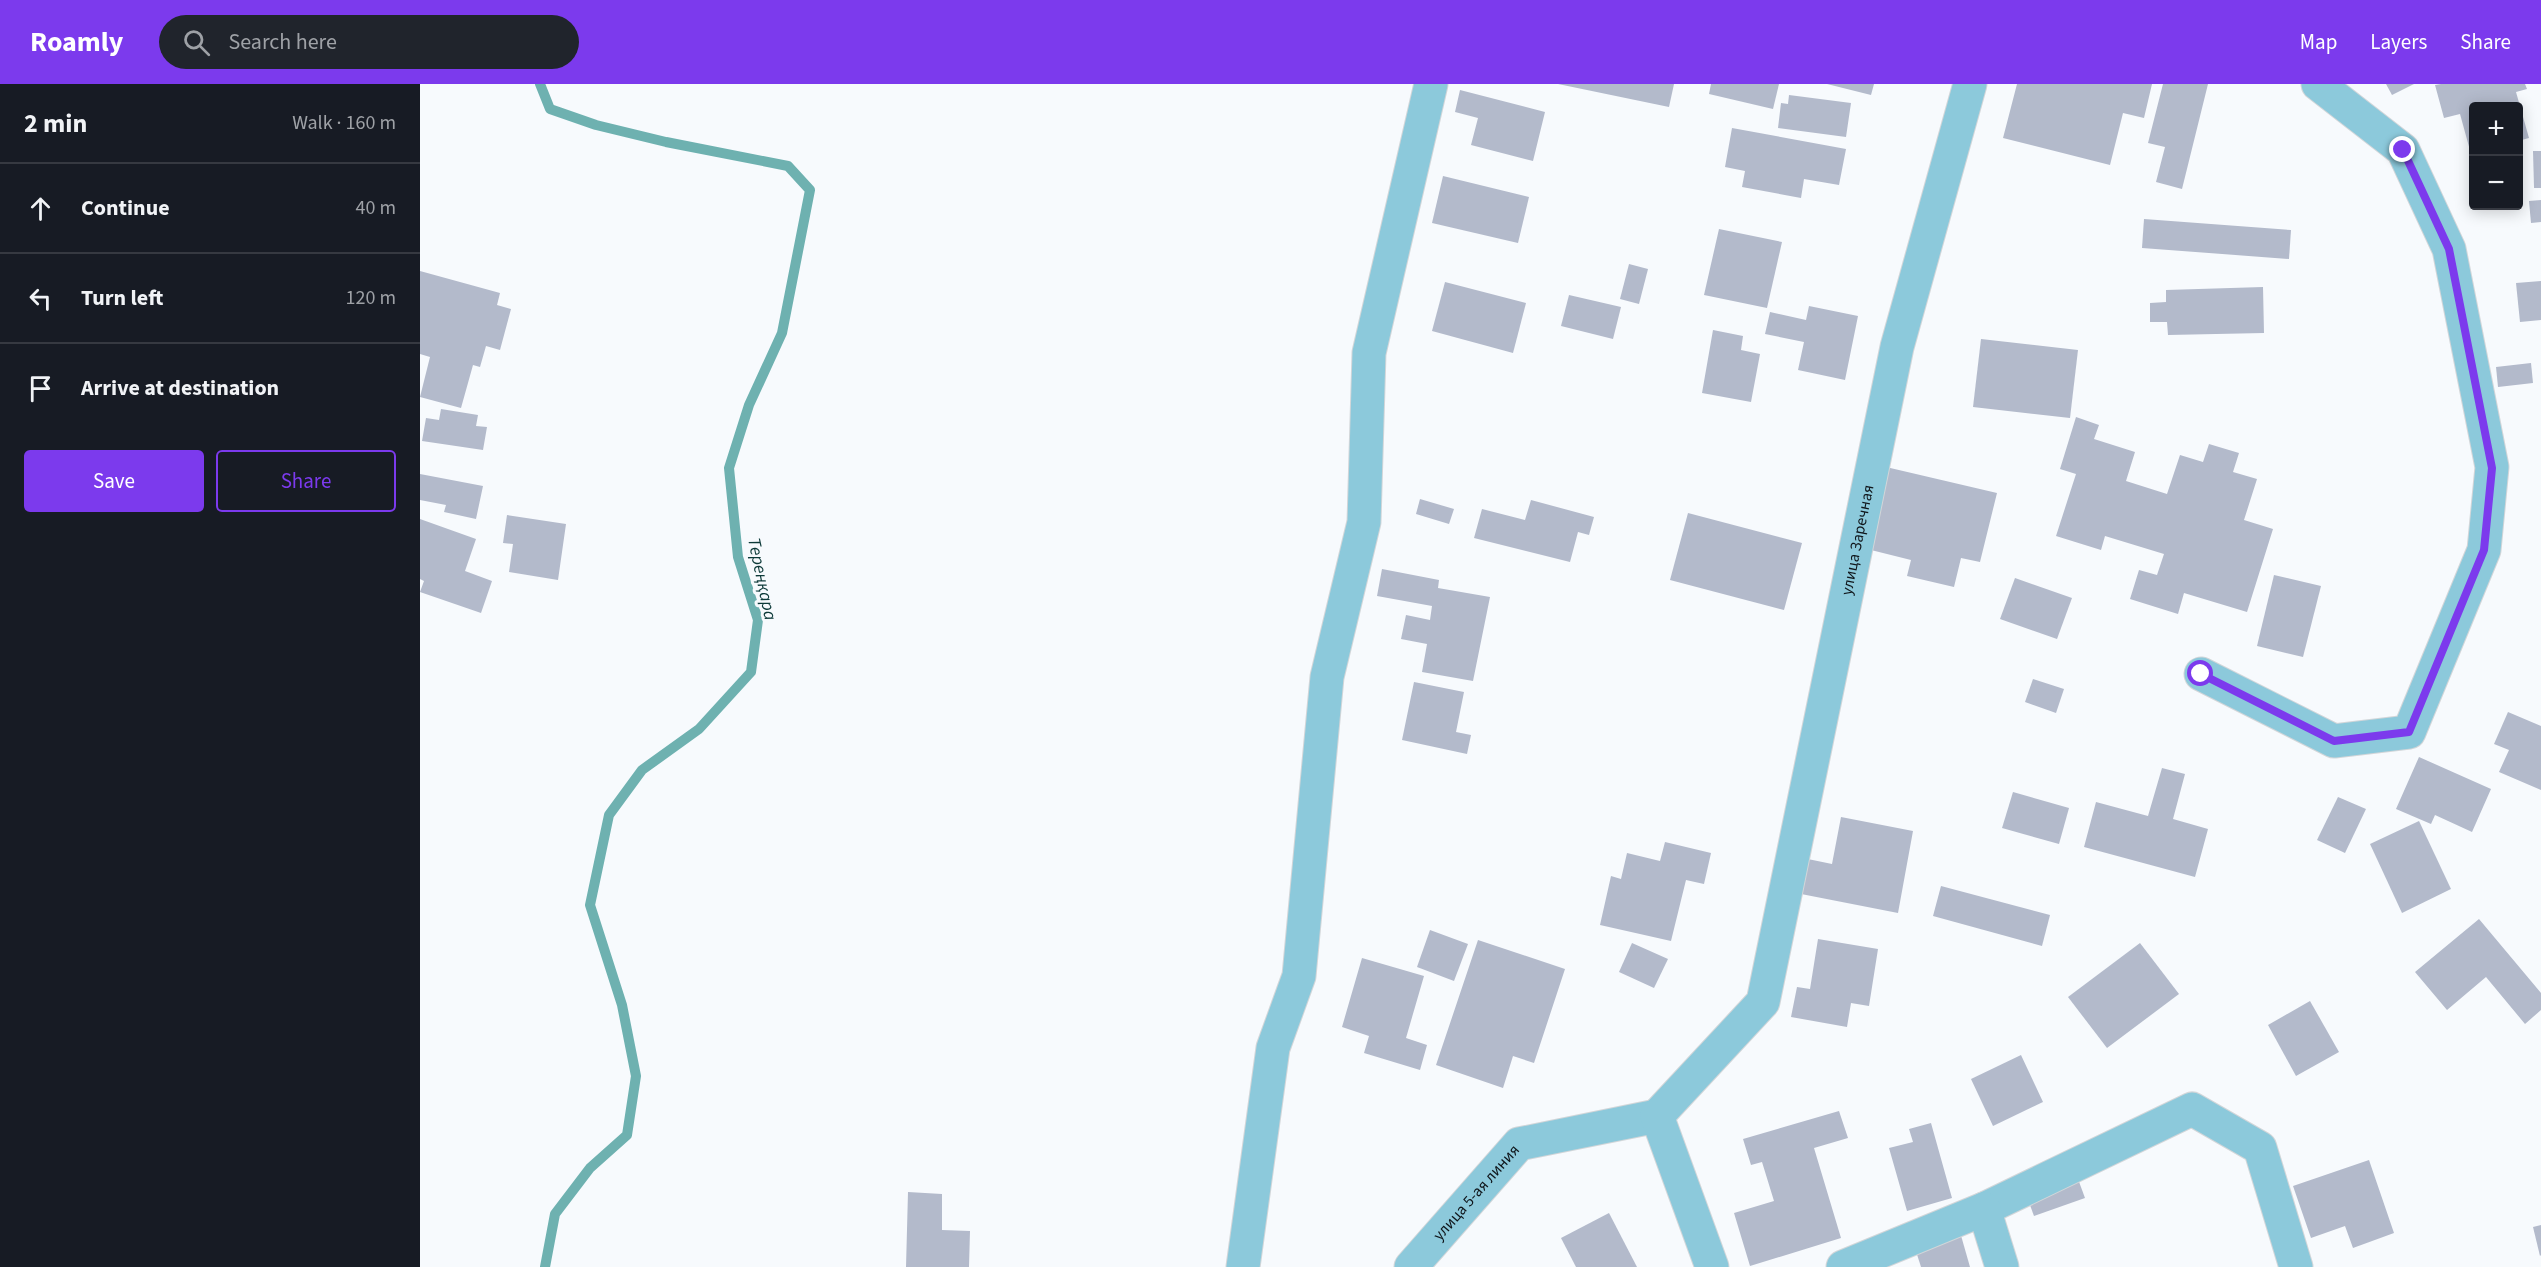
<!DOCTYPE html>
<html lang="en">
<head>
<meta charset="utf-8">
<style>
  :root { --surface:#171b24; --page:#20242c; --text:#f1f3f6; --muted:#9ea1a6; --line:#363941; --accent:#7c3aed }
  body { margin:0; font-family:"Source Sans 3",sans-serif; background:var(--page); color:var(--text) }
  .controls { position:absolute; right:18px; top:18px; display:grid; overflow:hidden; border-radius:6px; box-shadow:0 3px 15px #0003 }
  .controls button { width:54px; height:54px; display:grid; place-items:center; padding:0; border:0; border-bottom:2px solid var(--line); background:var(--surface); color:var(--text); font:30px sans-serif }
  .stop { position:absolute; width:18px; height:18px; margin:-14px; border:4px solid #7c3aed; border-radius:50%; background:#fff }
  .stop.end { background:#7c3aed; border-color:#fff; box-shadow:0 2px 6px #0008 }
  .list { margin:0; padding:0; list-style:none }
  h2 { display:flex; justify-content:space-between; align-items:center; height:78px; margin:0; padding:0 24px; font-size:26px }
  h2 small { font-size:20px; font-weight:400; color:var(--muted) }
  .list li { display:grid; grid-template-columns:39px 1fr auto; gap:18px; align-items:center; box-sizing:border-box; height:90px; padding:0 24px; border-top:2px solid var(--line) }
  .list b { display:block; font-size:22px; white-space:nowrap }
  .list em { font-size:20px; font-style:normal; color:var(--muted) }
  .actions { display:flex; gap:12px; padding:18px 24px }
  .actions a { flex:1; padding:14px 0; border:2px solid var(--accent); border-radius:6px; text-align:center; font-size:21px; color:var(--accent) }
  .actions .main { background:var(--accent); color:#fff }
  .icon { flex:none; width:33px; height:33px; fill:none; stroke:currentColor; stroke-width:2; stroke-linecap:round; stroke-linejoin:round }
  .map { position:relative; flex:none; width:2121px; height:1183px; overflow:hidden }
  header { display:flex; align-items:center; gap:36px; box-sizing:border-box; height:84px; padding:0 30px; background:var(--accent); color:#fff }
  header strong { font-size:28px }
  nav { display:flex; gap:33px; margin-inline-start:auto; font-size:21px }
  .search { width:420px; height:54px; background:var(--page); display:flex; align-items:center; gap:15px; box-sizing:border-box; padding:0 21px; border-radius:33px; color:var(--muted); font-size:22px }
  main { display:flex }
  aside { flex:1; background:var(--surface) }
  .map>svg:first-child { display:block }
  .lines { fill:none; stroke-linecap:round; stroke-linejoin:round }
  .stream { stroke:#6eb1b0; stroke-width:10 }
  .building { fill:#b3bacb }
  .minor-casing { stroke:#d2d6d9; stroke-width:35 }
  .minor { stroke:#8cc9db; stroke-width:33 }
  .route { stroke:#7c3aed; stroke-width:8 }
  .labels { text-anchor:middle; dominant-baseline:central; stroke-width:6; stroke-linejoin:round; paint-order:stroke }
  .street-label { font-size:16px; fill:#10161b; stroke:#f7fafd }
  .water-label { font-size:18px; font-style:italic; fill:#0d3a39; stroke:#f7fafd }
</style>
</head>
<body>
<header>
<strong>Roamly</strong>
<div class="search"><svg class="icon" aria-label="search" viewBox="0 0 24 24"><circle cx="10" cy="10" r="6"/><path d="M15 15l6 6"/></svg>Search here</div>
<nav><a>Map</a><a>Layers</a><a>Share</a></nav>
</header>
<main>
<aside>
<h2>2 min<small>Walk · 160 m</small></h2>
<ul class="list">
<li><svg class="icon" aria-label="ahead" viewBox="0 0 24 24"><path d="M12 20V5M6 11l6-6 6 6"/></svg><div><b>Continue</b></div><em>40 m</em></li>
<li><svg class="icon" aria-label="left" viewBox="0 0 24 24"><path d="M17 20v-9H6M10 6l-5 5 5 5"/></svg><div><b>Turn left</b></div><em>120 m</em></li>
<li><svg class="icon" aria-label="arrive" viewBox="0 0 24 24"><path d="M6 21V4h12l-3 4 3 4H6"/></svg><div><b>Arrive at destination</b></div></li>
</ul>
<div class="actions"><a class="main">Save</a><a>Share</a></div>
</aside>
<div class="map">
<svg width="2121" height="1183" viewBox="0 0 2121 1183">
  <rect width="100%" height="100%" fill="#f7fafd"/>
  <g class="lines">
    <path class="stream" d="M120 0 130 25 176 41 246 58 368 82 390 106 362 249 329 321 309 384 318 473 338 536 331 588 279 645 222 686 189 731 170 821 202 921 216 992 207 1051 170 1084 135 1130 125 1183"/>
  </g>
  <g class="building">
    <path d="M1138 0H1254L1249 23Z"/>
    <path d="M1291 0H1359L1353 25 1289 10Z"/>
    <path d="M1407 0H1454L1451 11Z"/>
    <path d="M1597 0H1732L1724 34 1703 29 1690 81 1583 54Z"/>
    <path d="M1743 0H1788L1762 105 1736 98 1745 63 1728 59Z"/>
    <path d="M1966 0H1994L1972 11Z"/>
    <path d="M2021 0H2105L2107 5 2096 8 2109 54 2098 57V22H2054V69L2051 70 2040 30 2024 34 2015 1Z"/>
    <path d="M1040 6 1125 28 1113 77 1051 61 1058 34 1035 28Z"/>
    <path d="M1369 11 1431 19 1426 53 1358 44 1361 19 1368 20Z"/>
    <path d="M1312 44 1426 65 1419 101 1384 95 1381 114 1322 103 1325 87 1305 83Z"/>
    <path d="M2113 67H2121V104H2114Z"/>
    <path d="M1023 92 1109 113 1098 159 1012 139Z"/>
    <path d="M2121 116V138L2111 139 2109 117Z"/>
    <path d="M1724 135 1871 146 1869 175 1722 164Z"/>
    <path d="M1299 145 1362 158 1347 224 1284 211Z"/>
    <path d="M1209 180 1228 185 1219 220 1200 215Z"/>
    <path d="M0 187 80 209 77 221 91 225 80 266 66 262 60 283 53 281 41 324 0 313 10 273 0 270Z"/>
    <path d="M2121 197V236L2100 238 2096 199Z"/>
    <path d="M1025 198 1106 219 1093 269 1012 247Z"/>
    <path d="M1843 203 1844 249 1748 251 1747 238H1730V219L1746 218V206Z"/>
    <path d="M1149 211 1201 223 1193 255 1141 242Z"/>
    <path d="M1389 222 1438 232 1425 296 1378 286 1384 258 1345 250 1350 228 1386 236Z"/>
    <path d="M1293 246 1323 252 1321 266 1340 270 1331 318 1282 309Z"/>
    <path d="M1561 255 1658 266 1650 334 1553 323Z"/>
    <path d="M2111 279 2113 299 2078 303 2076 283Z"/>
    <path d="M21 325 58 331 56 342 67 343 63 366 2 357 6 334 19 336Z"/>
    <path d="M1656 333 1679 341 1674 355 1715 368 1706 397 1747 410 1760 371 1783 378 1789 360 1819 369 1813 388 1837 395 1824 436 1853 445 1827 528 1764 509 1758 530 1710 515 1719 486 1737 491 1744 470 1685 452 1681 466 1636 452 1656 390 1640 385Z"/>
    <path d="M1466 383 1577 409 1560 478 1541 474 1534 503 1487 492 1491 476 1447 465Z"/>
    <path d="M0 390 63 402 56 435 24 428 26 421 0 416Z"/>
    <path d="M1000 415 1034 425 1029 440 996 430Z"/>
    <path d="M1111 416 1174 433 1169 451 1158 448 1150 478 1054 454 1062 425 1105 436Z"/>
    <path d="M1268 429 1382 459 1364 526 1250 496Z"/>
    <path d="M87 431 146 440 138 496 89 488 93 460 83 459Z"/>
    <path d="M0 435 56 455 45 487 72 497 61 529 0 508 4 497 0 495Z"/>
    <path d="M962 485 1019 496 1018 504 1070 513 1053 597 1002 588 1007 560 981 555 986 531 1010 536 1012 522 957 512Z"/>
    <path d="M1854 491 1901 502 1883 573 1837 562Z"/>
    <path d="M1595 494 1652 514 1637 555 1580 535Z"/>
    <path d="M1613 595 1644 605 1636 629 1605 618Z"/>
    <path d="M994 598 1044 608 1036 648 1051 651 1047 670 982 656Z"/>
    <path d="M2088 628 2121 642V706L2079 688 2089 666 2074 660Z"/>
    <path d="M1999 673 2071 705 2052 748 2015 731 2011 740 1976 725Z"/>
    <path d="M1742 684 1765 690 1753 735 1788 745 1775 793 1664 763 1676 718 1728 732Z"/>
    <path d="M1593 708 1649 724 1639 760 1582 744Z"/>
    <path d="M1918 713 1946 725 1925 769 1897 756Z"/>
    <path d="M1421 733 1493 747 1478 829 1376 809 1383 774 1412 780Z"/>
    <path d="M1999 737 2031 805 1982 829 1950 760Z"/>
    <path d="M1245 758 1291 769 1284 800 1266 796 1251 857 1180 841 1191 792 1201 795 1207 769 1240 777Z"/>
    <path d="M1521 802 1630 831 1622 862 1513 832Z"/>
    <path d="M2059 835 2121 909V926L2105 940 2066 893 2027 926 1995 888Z"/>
    <path d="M1010 846 1048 860 1034 897 997 883Z"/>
    <path d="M1398 855 1458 865 1449 922 1431 919 1427 943 1371 933 1377 903 1390 905Z"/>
    <path d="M1058 856 1145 885 1114 979 1093 972 1083 1004 1016 981Z"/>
    <path d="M1212 859 1248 875 1234 904 1199 888Z"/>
    <path d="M1720 859 1759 910 1687 964 1648 913Z"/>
    <path d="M942 874 1004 892 986 954 1007 961 1000 986 944 969 949 952 922 943Z"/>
    <path d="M1890 917 1919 968 1876 992 1848 941Z"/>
    <path d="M1601 971 1623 1018 1573 1042 1551 995Z"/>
    <path d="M1419 1027 1428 1054 1394 1064 1421 1154 1330 1182 1314 1129 1354 1117 1342 1078 1331 1081 1323 1055Z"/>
    <path d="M1511 1039 1532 1114 1487 1127 1469 1064 1493 1058 1489 1045Z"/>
    <path d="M1949 1076 1974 1149 1933 1164 1925 1142 1891 1154 1873 1102Z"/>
    <path d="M1658 1095 1665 1114 1614 1132 1607 1113Z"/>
    <path d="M488 1108 522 1110V1146L550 1147 549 1183H486Z"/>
    <path d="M1189 1129 1217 1183H1156L1141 1154Z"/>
    <path d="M2121 1141V1171L2120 1172 2113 1143Z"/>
    <path d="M1540 1148 1550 1183H1501L1494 1161Z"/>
  </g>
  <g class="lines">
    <defs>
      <g id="minor">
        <path d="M1781 590 1914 657 1989 648 2064 466 2072 383 2029 165 1983 66 1898 0"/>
        <path d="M1564 1125 1772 1025 1840 1064 1876 1183"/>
        <path d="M823 1183 853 964 879 892 907 593 944 438 949 269 1011 0"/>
        <path id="s1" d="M991 1183 1099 1060 1237 1032"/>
        <path id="s2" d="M1292 1183 1237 1032 1343 918 1477 263 1550 0"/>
        <path d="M1423 1183 1564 1125 1582 1183"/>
      </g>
    </defs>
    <use href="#minor" class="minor-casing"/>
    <use href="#minor" class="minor"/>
  </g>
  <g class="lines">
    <path class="route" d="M1781 590 1914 657 1989 648 2064 466 2072 384 2029 165 1983 66"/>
  </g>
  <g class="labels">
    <g class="street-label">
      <text stroke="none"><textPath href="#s2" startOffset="788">улица Заречная</textPath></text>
      <text stroke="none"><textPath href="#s1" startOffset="99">улица 5-ая линия</textPath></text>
    </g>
    <g class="water-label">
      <text transform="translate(342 495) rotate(78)">Тереңқара</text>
    </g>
  </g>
</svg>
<div class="controls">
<button>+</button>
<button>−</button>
</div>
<div class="stop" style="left:1781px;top:590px"></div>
<div class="stop end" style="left:1983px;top:66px"></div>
</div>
</main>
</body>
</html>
